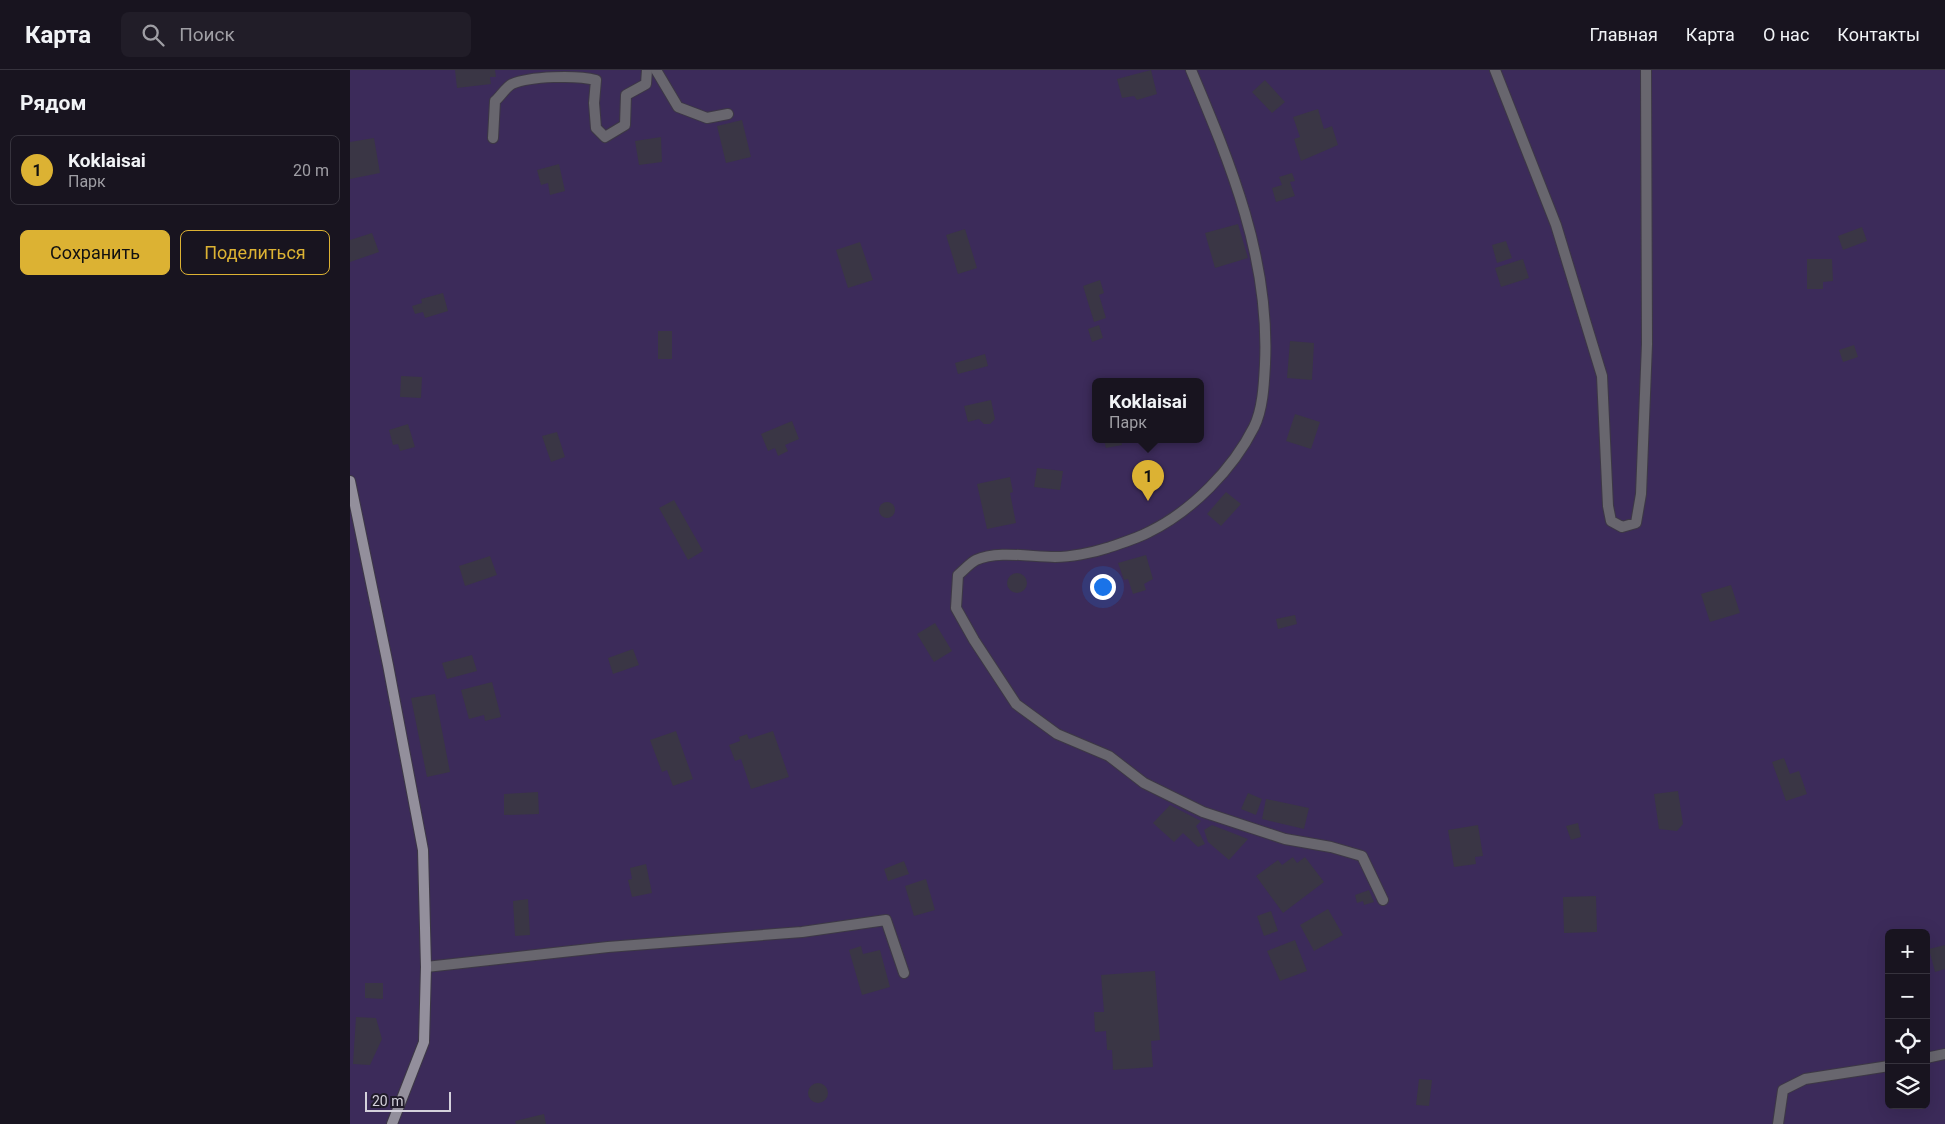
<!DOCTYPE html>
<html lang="ru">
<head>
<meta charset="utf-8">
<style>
  :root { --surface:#18141f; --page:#211d28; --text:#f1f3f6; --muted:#9f9ea4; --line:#36333d; --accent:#dcb233 }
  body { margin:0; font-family:Roboto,sans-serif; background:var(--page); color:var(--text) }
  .controls { position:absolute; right:15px; bottom:15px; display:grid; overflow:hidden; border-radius:8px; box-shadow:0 5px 20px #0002 }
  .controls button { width:45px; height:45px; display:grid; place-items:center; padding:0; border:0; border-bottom:1px solid var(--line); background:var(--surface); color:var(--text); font:25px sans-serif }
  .scale { position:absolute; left:15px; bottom:12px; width:86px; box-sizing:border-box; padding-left:5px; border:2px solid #d4d1db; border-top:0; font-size:14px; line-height:18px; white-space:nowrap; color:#d4d1db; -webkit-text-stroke:4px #201b29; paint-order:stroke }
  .you { position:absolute; left:752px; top:516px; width:18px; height:18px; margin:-12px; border:4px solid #fff; border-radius:50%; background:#1a73e8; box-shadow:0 0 0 8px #1a73e833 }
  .badge { display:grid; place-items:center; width:32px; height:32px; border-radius:50%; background:var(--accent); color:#111; font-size:16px; font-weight:700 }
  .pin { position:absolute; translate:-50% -41px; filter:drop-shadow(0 1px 2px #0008) }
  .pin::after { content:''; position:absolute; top:26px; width:18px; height:15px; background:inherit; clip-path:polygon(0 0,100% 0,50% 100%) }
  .popup { position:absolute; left:742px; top:308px; width:112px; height:65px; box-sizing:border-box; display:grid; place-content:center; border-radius:8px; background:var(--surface); filter:drop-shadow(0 1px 4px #0005); font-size:16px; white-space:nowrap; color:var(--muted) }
  .popup b { font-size:19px; color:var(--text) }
  .popup::after { content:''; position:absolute; left:50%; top:100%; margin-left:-10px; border:10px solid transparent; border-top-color:var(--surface) }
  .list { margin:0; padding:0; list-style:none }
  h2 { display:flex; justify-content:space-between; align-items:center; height:65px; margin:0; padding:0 20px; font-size:21px }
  h2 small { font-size:16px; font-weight:400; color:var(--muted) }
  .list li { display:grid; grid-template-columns:32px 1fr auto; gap:15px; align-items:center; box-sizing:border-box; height:70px; margin:0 10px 10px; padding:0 10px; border:1px solid var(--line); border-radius:8px }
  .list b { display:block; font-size:19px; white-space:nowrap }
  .list p { margin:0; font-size:16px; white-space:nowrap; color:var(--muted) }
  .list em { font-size:16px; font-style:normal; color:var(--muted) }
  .actions { display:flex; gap:10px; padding:15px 20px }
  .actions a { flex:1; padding:11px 0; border:1px solid var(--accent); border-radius:8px; text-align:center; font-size:18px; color:var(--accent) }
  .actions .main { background:var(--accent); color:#111 }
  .icon { flex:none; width:28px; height:28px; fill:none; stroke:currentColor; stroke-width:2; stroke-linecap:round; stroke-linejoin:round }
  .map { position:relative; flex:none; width:1595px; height:1054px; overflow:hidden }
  header { display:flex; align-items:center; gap:30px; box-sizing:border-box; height:70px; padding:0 25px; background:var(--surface); border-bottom:1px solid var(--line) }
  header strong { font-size:24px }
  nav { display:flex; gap:28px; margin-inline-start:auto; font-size:18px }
  .search { width:350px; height:45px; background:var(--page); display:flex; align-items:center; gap:12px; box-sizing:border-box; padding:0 18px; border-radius:8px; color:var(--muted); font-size:19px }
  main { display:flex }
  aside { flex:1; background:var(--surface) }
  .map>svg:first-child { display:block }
  .green { fill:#3c2b5a; fill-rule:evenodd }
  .building { fill:#3a3645 }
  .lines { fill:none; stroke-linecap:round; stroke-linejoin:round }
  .lane-casing { stroke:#3d3845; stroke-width:12 }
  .street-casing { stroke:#3d3845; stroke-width:12 }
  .secondary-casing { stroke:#3d3845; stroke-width:12 }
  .lane { stroke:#68666e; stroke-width:10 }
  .street { stroke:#68666e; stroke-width:10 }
  .secondary { stroke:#938f9c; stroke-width:10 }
</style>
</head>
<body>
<header>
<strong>Карта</strong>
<div class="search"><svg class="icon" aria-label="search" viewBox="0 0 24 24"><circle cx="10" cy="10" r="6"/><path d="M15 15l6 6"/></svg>Поиск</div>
<nav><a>Главная</a><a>Карта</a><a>О нас</a><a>Контакты</a></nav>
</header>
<main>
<aside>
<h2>Рядом<small></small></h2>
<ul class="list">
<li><span class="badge">1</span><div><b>Koklaisai</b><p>Парк</p></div><em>20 m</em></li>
</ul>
<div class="actions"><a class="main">Сохранить</a><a>Поделиться</a></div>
</aside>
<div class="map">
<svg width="1595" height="1054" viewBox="0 0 1595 1054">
  <rect width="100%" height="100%" fill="#201b29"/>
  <path class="green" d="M0 0H1595V1054H0ZM746 312H850V370H746ZM1539 863H1576V1035H1539Z"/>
  <g class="building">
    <path d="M105 0H145L146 7H140L141 14 107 18Z"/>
    <path d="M801 0 807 24 787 30 784 26 772 28 767 9Z"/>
    <path d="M915 10 935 32 922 43 902 22Z"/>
    <path d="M968 39 974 59 982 56 988 75 951 91 944 69 950 67 943 47Z"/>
    <path d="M392 50 401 87 376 93 367 56Z"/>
    <path d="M311 67 312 92 289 95 285 71Z"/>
    <path d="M24 68 30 103 0 109V72Z"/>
    <path d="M209 94 215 121 200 125 198 113 191 115 187 100Z"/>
    <path d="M942 103 945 111 940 112 945 126 926 132 922 118 932 115 929 107Z"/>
    <path d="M888 154 898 188 865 198 855 163Z"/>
    <path d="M1512 157 1517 171 1493 180 1488 166Z"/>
    <path d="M615 159 627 198 608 204 596 165Z"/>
    <path d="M22 163 29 182 0 192V170Z"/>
    <path d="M1156 171 1162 188 1147 193 1142 175Z"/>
    <path d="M510 172 523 210 498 218 486 180Z"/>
    <path d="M1173 189 1179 208 1151 217 1145 198Z"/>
    <path d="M1457 189H1482L1483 211 1473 212V219H1457Z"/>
    <path d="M750 210 754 223 749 225 756 248 744 252 733 216Z"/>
    <path d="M93 223 98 241 75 248 73 242 65 244 62 236 72 233 71 229Z"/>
    <path d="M749 255 753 268 742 272 738 259Z"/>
    <rect x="308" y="261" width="14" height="28"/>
    <path d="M940 271 964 273 962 310 937 308Z"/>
    <path d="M1504 275 1508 287 1493 292 1489 280Z"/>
    <path d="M635 284 638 296 608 304 605 293Z"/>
    <path d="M51 306 72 307 71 328 50 327Z"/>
    <path d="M641 330 645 349 640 354H634L629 349 618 352 614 336Z"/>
    <path d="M945 344 970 352 961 379 936 371Z"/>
    <path d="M442 351 449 369 435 375 438 381 428 386 425 378 418 381 411 364Z"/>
    <path d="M58 354 65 377 50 381 48 374 43 375 39 360Z"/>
    <path d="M207 362 215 387 201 392 192 366Z"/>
    <path d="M754 370H771L772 375 756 378Z"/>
    <path d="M687 398 713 401 710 420 684 417Z"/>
    <path d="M660 407 663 422 660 423 666 453 637 459 627 414Z"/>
    <path d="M876 422 891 434 871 456 857 444Z"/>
    <path d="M324 430 353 481 338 490 309 438Z"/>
    <circle cx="537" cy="440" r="8"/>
    <path d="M796 485 803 509 794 514 796 520 783 524 778 509 774 510 768 493Z"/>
    <path d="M140 486 147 505 115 516 109 496Z"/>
    <circle cx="667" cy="513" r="10"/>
    <path d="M1381 515 1390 543 1360 552 1351 524Z"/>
    <path d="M945 545 947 554 928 559 926 549Z"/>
    <path d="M585 553 602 581 584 592 567 564Z"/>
    <path d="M283 579 289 595 263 604 258 588Z"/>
    <path d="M122 585 127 601 97 609 92 593Z"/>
    <path d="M142 612 151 647 135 651 134 645 119 649 111 620Z"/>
    <path d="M85 624 100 702 77 707 61 628Z"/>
    <path d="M326 661 343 709 323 716 317 700 312 702 300 670Z"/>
    <path d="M423 661 439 707 401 719 391 689 385 691 379 675 390 671 389 667 397 664 399 669Z"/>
    <path d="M1434 688 1440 704 1449 701 1457 724 1436 731 1422 692Z"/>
    <path d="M1328 721 1333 754 1327 761 1309 759 1304 724Z"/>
    <path d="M188 722 189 744 154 745V724Z"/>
    <path d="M898 723 912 729 906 745 891 739Z"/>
    <path d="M916 729 959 738 954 759 912 749Z"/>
    <path d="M820 735 851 751 846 756 855 774 848 777 833 763 824 772 803 753Z"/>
    <path d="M1228 753 1231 767 1221 770 1216 756Z"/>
    <path d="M862 755 898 769 879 790 858 772 854 760Z"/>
    <path d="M1128 755 1133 786 1125 787 1126 794 1104 797 1098 760Z"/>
    <path d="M943 787 947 793 955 787 974 812 933 843 906 806 928 790 932 795Z"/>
    <path d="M554 791 559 804 538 811 534 799Z"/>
    <path d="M296 794 302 823 282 827 278 810 282 809 280 798Z"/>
    <path d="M576 809 585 840 564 846 555 816Z"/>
    <path d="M1019 820 1024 832 1014 835 1013 831 1007 833 1005 825Z"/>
    <path d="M1246 826 1247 862 1214 863 1213 827Z"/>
    <path d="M178 829 180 865 165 866 163 831Z"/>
    <path d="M978 839 993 865 964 881 950 855Z"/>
    <path d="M921 841 928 861 914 866 907 846Z"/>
    <path d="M945 870 957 901 930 911 917 881Z"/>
    <path d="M1595 875V899L1585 902 1579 879Z"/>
    <path d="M511 876 513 884 530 880 540 917 512 925 499 880Z"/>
    <path d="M805 901 810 970 801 971 803 997 763 1000 762 980H757L756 961 745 962 744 942H754L751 905Z"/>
    <path d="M15 913H33V929L15 928Z"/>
    <path d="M6 947 26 948 32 969 20 995 3 994Z"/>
    <path d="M1069 1009 1082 1010 1079 1036 1066 1035Z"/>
    <circle cx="468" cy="1023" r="10"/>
    <path d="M194 1044 196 1054H166L165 1051Z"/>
  </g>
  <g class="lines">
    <defs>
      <g id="lane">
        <path d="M143 68 145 31C150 27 156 17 162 14 180 6 227 5 246 10L244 33 246 58 255 67 275 55 276 25 296 14 297 0"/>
        <path d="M76 897 258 877 452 862 536 850 554 903"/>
        <path d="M1576 988 1595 984"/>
        <path d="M1428 1054 1433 1020 1455 1009 1539 996"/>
      </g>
      <g id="street">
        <path d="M306 0 328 37 357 48 378 44"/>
        <path d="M841 0C881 95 920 189 915 294 914 313 913 339 904 357 883 399 842 441 799 462 786 469 771 473 757 478 742 483 720 487 705 487 681 487 647 480 626 490 620 493 614 500 608 505L606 538 624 570 666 634 707 664 759 686 794 713 853 742 935 769 981 777 1012 786 1033 830"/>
        <path d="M1145 0 1206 155 1252 306 1258 436 1261 451 1272 457 1286 453 1291 424 1297 274 1296 0"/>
      </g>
      <path id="secondary" d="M0 411 38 595 73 780 76 897 74 972 42 1054"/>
    </defs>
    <use href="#lane" class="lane-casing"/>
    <use href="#street" class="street-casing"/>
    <use href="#secondary" class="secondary-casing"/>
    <use href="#lane" class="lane"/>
    <use href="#street" class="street"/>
    <use href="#secondary" class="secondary"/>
  </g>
</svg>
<div class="controls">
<button>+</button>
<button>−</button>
<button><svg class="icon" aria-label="locate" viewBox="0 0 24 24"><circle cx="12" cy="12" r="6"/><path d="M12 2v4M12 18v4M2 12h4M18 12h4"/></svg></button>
<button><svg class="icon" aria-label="layers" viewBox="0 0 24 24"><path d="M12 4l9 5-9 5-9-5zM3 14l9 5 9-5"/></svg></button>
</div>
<div class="scale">20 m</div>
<div class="you"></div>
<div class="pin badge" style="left:798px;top:431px">1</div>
<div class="popup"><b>Koklaisai</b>Парк</div>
</div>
</main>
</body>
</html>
